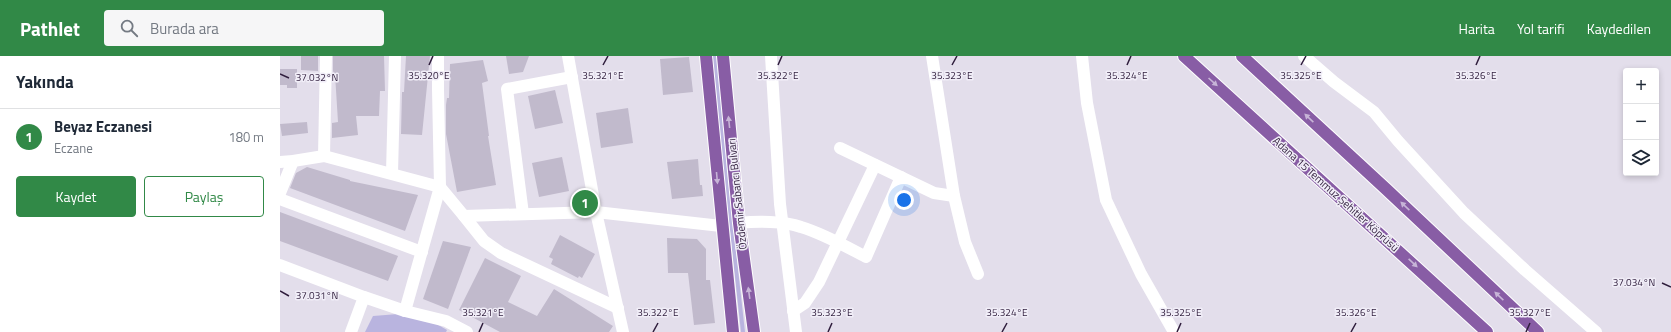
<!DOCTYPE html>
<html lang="tr">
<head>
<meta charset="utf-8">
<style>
  :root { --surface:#fff; --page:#f6f6f7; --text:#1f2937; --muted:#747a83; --line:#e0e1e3; --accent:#318947 }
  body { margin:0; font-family:"Titillium Web",sans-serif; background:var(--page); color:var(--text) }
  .controls { position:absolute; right:12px; top:12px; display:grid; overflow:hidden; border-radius:4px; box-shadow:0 2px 6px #0003 }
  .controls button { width:36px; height:36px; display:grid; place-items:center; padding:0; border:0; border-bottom:1px solid var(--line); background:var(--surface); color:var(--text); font:20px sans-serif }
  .you { position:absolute; left:624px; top:144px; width:14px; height:14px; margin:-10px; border:3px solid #fff; border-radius:50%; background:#1a73e8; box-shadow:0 0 0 6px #1a73e833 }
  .badge { display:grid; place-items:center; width:26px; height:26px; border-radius:50%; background:var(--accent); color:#fff; font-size:13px; font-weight:700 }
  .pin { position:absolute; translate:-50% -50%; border:2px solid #fff; box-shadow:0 1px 4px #0006 }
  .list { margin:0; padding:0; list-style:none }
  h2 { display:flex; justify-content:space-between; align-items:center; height:52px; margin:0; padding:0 16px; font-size:17px }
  h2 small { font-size:13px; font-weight:400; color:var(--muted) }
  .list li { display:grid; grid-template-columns:26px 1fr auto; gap:12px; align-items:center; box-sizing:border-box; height:56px; padding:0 16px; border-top:1px solid var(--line) }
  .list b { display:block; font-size:15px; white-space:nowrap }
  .list p { margin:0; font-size:13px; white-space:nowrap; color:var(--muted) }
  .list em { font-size:13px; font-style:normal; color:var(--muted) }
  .actions { display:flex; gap:8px; padding:12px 16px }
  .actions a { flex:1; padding:9px 0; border:1px solid var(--accent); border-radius:4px; text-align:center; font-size:14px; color:var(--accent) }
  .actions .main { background:var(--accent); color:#fff }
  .icon { flex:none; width:22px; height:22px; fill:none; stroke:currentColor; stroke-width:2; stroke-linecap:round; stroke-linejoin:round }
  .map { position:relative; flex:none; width:1391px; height:276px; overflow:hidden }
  header { display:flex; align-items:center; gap:24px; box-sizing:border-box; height:56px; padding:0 20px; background:var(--accent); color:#fff }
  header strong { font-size:19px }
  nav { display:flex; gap:22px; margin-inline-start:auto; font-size:14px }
  .search { width:280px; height:36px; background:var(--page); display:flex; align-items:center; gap:10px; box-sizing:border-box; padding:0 14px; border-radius:4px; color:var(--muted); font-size:15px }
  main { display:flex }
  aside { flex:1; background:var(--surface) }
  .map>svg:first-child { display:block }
  .green { fill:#b9b4df }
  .building { fill:#c1bacc }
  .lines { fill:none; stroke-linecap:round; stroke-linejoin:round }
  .major-casing { stroke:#fff; stroke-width:14 }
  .minor { stroke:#fff; stroke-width:12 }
  .major { stroke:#885da5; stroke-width:12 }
  .oneway { fill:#c7b4d7 }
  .ticks { fill:none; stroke:#2f1d3c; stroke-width:1.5 }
  .labels { text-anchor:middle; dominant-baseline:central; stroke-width:3; stroke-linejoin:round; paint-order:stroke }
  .street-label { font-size:11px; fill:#2f1d3c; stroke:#f1eef8 }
  .ticks-label { font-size:10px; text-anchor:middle; fill:#2f1d3c; stroke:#f1eef8; stroke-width:3; stroke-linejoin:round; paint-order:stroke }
</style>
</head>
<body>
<header>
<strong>Pathlet</strong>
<div class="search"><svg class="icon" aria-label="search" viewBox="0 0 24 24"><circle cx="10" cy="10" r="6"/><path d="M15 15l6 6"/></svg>Burada ara</div>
<nav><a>Harita</a><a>Yol tarifi</a><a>Kaydedilen</a></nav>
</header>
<main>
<aside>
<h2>Yakında<small></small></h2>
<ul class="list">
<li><span class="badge">1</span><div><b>Beyaz Eczanesi</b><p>Eczane</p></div><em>180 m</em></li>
</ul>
<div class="actions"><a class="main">Kaydet</a><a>Paylaş</a></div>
</aside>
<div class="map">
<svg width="1391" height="276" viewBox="0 0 1391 276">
  <rect width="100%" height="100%" fill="#e3deeb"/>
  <g class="green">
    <path d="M431 0H437L449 132 465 276H461Z"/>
    <path d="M131 257 141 259 167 274 166 276H85L93 260Z"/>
  </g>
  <g class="building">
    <path d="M21 0H38V15L21 14Z"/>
    <path d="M53 0H104L105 35H100L99 60H76L78 79 52 82V67L58 66 55 18H54L53 15Z"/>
    <path d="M126 0H150L142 79 121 78 122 36H124Z"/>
    <path d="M226 0H249L243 16 229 18Z"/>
    <path d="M409 1 413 36 383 39 380 3Z"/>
    <path d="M203 4 208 25 202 27 209 80H208L216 129 177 136 166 78V49L167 42H169L170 8Z"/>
    <path d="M0 13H17V32H7V29H0Z"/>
    <path d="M275 34 283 67 255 73 248 40Z"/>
    <path d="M348 52 353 87 321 92 316 57Z"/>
    <path d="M27 66 28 77 2 80 0 68Z"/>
    <path d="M282 101 289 135 259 141 252 107Z"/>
    <path d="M418 103 420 129H422L423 140 392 143 387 106Z"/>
    <path d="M27 111 70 124V125L138 139 125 175 10 132 16 117Z"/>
    <path d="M0 156 118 200 108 225 0 185Z"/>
    <path d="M280 179 315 198 302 222 299 220 298 222 271 208 273 203 269 201Z"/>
    <path d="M387 182 417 183 426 193V224H430L435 267 414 269 408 217H388Z"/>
    <path d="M163 185 191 191 168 253 143 243Z"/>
    <path d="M205 202 241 220 228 246 257 260 274 233 333 270 329 276H220L179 254Z"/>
  </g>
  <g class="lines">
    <defs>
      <g id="major">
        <path d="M426 0 453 276"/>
        <path d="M443 0 459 167 474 276"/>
        <path d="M904 0 1207 276"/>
        <path d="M962 0 1106 133 1258 276"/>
      </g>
    </defs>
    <use href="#major" class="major-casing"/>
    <g class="minor">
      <path d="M288 0 316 156 343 276"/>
      <path d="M491 0 500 148 516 276"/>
      <path d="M652 0 674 140 685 186 698 218"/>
      <path d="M802 0 807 47 826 144 861 218 894 276"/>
      <path d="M1024 0 1054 26 1094 56 1118 85 1184 157 1245 214 1316 276"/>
      <path d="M560 92 654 137 674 140"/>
      <path d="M44 100 46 0"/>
      <path d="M0 106 13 105 44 100 160 131 184 160 316 156 441 170"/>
      <path d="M112 117 115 0"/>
      <path d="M0 137 13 105"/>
      <path d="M0 143 142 196"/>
      <path d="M243 158 227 33 292 21"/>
      <path d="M184 160 204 185 221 197 338 252"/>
      <path d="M459 167C477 165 504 165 521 171 544 178 565 190 586 201L621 121"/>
      <path d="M0 209 84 241 125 255 166 265 187 276"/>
      <path d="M125 255 160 131 158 33V0"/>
      <path d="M513 255 525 247 539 226 595 109"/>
      <path d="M71 276 84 241"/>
    </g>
    <use href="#major" class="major"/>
  </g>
  <defs><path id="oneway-solid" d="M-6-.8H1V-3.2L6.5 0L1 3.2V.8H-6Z"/></defs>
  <g class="oneway">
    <use href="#oneway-solid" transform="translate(933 26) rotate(42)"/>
    <use href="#oneway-solid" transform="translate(1029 62) rotate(-137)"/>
    <use href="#oneway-solid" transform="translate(449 66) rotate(-96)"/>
    <use href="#oneway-solid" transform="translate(437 122) rotate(85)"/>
    <use href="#oneway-solid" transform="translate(1125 150) rotate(-137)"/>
    <use href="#oneway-solid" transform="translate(1133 207) rotate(43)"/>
    <use href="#oneway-solid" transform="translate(469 237) rotate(-98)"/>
    <use href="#oneway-solid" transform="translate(1219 240) rotate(-137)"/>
  </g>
  <path class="ticks" d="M149 9 153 0M323 9 328 0M498 9 502 0M672 9 677 0M847 9 851 0M1021 9 1026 0M1196 9 1200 0M0 18 9 22M1382 227 1391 231M0 235 9 240M199 276 203 267M373 276 378 267M548 276 552 267M722 276 727 267M897 276 901 267M1071 276 1076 267M1246 276 1250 267"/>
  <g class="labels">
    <g class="street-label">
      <text transform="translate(457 138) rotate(-96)">Özdemir Sabancı Bulvarı</text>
      <text transform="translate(1056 138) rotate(42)">Adana 15 Temmuz Şehitler Köprüsü</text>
    </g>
  </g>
  <g class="ticks-label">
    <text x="149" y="23">35.320°E</text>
    <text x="323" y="23">35.321°E</text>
    <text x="498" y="23">35.322°E</text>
    <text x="672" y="23">35.323°E</text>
    <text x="847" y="23">35.324°E</text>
    <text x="1021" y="23">35.325°E</text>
    <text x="1196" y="23">35.326°E</text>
    <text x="37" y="25">37.032°N</text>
    <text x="1354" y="230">37.034°N</text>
    <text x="37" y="243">37.031°N</text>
    <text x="203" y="260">35.321°E</text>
    <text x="378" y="260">35.322°E</text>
    <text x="552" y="260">35.323°E</text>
    <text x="727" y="260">35.324°E</text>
    <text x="901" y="260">35.325°E</text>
    <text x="1076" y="260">35.326°E</text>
    <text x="1250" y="260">35.327°E</text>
  </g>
</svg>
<div class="controls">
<button>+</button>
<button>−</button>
<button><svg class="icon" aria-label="layers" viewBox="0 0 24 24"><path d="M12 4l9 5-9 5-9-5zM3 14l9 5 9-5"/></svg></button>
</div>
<div class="you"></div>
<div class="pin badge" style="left:305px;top:147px">1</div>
</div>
</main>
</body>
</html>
